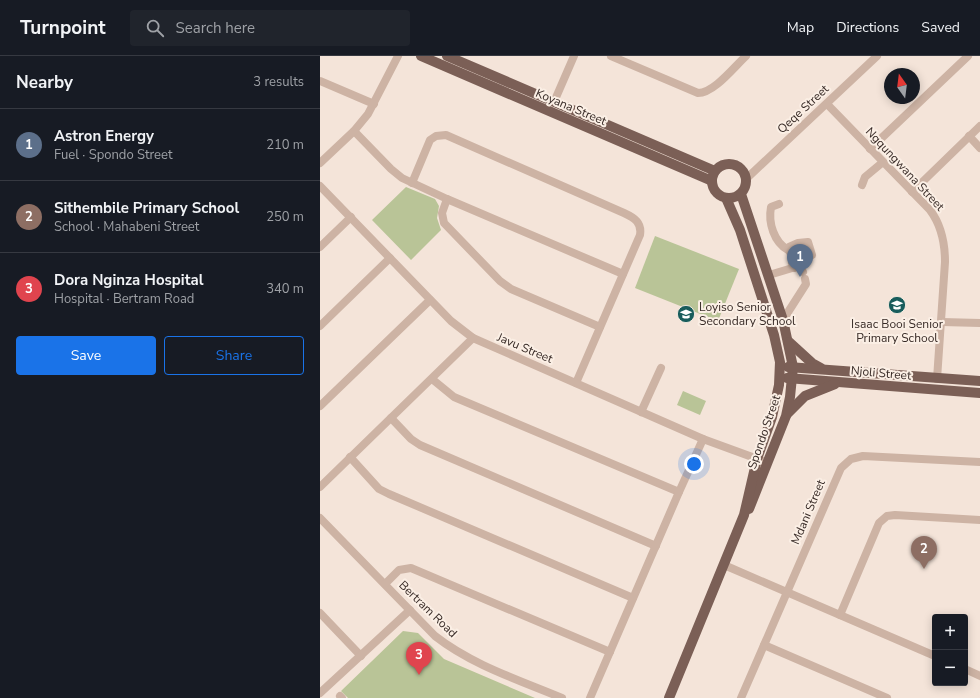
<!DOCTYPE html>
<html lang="en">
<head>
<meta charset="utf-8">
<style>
  :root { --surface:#171b24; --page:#20242c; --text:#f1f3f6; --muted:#9ea1a6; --line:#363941; --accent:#1a73e8 }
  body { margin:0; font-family:"Nunito Sans",sans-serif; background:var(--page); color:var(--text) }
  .controls { position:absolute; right:12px; bottom:12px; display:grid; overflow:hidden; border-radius:4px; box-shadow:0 2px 10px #0003 }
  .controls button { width:36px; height:36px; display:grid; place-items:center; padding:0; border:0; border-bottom:1px solid var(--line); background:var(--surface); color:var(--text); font:20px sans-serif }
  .compass { position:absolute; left:564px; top:12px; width:36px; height:36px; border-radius:50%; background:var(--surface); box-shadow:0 2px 10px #0003; rotate:346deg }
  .you { position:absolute; left:374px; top:408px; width:14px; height:14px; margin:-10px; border:3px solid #fff; border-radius:50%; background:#1a73e8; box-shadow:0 0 0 6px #1a73e833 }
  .badge { display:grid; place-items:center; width:26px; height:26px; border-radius:50%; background:var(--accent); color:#fff; font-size:13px; font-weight:700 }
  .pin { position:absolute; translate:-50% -33px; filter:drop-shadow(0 1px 2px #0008) }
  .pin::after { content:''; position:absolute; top:21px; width:14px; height:12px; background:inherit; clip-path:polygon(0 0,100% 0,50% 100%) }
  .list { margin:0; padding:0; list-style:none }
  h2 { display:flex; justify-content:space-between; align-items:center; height:52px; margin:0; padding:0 16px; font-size:17px }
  h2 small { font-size:13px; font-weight:400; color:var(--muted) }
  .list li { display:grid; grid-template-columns:26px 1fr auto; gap:12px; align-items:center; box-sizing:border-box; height:72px; padding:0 16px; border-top:1px solid var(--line) }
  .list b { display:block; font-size:15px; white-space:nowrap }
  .list p { margin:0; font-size:13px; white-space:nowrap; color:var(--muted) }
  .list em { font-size:13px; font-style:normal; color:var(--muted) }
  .actions { display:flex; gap:8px; padding:12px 16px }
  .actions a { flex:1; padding:9px 0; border:1px solid var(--accent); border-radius:4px; text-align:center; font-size:14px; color:var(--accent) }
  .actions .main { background:var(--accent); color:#fff }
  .icon { flex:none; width:22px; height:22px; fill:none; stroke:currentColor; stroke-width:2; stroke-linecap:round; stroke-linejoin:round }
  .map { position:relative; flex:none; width:660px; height:642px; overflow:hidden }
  header { display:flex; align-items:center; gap:24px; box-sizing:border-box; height:56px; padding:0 20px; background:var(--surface); border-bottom:1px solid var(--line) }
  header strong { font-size:19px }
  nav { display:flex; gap:22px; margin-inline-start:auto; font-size:14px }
  .search { width:280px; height:36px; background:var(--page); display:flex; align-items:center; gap:10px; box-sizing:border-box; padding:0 14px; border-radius:4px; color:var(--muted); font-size:15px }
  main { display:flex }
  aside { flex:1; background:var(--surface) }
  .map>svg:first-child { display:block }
  .green { fill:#b9c497 }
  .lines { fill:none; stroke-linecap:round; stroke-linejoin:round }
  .minor { stroke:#cdb3a4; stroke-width:8 }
  .major { stroke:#7b5f56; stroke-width:10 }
  .labels { text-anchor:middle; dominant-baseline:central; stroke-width:4; stroke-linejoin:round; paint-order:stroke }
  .street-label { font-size:12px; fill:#372a26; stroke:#fbefe5 }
  .poi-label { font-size:12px; fill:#372a26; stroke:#fbefe5; text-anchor:start }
</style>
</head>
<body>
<header>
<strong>Turnpoint</strong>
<div class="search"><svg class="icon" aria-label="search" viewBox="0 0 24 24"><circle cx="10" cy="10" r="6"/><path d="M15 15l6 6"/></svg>Search here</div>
<nav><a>Map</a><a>Directions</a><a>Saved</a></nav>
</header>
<main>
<aside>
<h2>Nearby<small>3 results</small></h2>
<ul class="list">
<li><span class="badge" style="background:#5c6f8a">1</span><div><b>Astron Energy</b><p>Fuel · Spondo Street</p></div><em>210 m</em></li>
<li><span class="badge" style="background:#8d6e63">2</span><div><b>Sithembile Primary School</b><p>School · Mahabeni Street</p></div><em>250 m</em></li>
<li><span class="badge" style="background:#e0444e">3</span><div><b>Dora Nginza Hospital</b><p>Hospital · Bertram Road</p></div><em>340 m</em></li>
</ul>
<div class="actions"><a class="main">Save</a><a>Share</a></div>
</aside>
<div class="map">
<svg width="660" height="642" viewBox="0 0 660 642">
  <rect width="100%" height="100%" fill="#f4e4d9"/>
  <g class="green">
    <path d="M86 131 115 143 119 150 117 162 121 174 91 204 52 164Z"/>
    <path d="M335 180 419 213 398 265 315 232Z"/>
    <path d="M363 335 386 345 380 359 357 349Z"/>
    <path d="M83 575 98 577 124 603 215 642H28L21 635Z"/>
  </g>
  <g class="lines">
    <g class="minor">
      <path d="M291 0 378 37C394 37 414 11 426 0"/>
      <path d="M0 25 54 48"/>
      <path d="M234 46 254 0"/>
      <path d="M507 48 610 154C622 170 625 187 625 206L617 323"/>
      <path d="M34 75 71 113 82 122 127 143 303 218"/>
      <path d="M649 80 660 92"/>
      <path d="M550 93 648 0"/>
      <path d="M0 107 34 75 48 58 78 0"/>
      <path d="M426 123 557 0"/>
      <path d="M92 127 110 84 116 80 126 79 304 157C315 162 322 167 320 179L256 327"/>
      <path d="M542 129 545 121 563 106"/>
      <path d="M0 130 131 265 153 282 383 383 443 405"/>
      <path d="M592 136 660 70"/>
      <path d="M127 143 122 157 124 167 180 225 191 233 280 271"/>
      <path d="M459 148 451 151C448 167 454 186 468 194"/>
      <path d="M0 191 31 161"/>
      <path d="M472 207 492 199 488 186 478 187 469 191 474 212"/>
      <path d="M449 219 479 210 483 216"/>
      <path d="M463 264 486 228 485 223"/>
      <path d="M622 266 660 267"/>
      <path d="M0 270 70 202"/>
      <path d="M112 323 134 341 359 436"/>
      <path d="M0 350 110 244"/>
      <path d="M321 356 341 312"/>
      <path d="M71 362 91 383 100 389 336 490"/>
      <path d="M30 401 59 433 69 438 313 542"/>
      <path d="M0 431 153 282"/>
      <path d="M0 462 115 580C152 609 199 624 242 642"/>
      <path d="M404 509 615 600"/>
      <path d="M65 528 79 514 91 512 290 596"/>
      <path d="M0 557 41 600"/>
      <path d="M520 559 559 467 567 460 575 459 660 464"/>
      <path d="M444 589 567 642"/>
      <path d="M645 613 660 620"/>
      <path d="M0 637 90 554"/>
      <path d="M20 640 22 642"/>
      <path d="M270 642 359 436 383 383"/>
      <path d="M421 642 521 412 531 403 543 400 660 406"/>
    </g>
    <g class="major">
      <path d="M101 0 392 125"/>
      <path d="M127 0 395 115"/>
      <circle cx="409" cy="125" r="17"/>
      <path d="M421 138 463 264 473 311 470 341 466 360 429 453"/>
      <path d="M469 286 492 307 501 312"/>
      <path d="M468 311 660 325"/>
      <path d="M467 322 660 337"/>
      <path d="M467 358 485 340 515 328"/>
      <path d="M349 642 424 459 437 403 452 361 459 329 460 306 454 279 420 174 406 142"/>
    </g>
  </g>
  <defs>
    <symbol id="school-disc" viewBox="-11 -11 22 22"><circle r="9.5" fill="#185c5b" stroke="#fbefe5"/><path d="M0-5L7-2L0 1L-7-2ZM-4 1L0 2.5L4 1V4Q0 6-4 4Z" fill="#fff"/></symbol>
  </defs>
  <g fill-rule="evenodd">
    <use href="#school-disc" x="567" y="239" width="20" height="20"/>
    <use href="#school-disc" x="356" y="248" width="20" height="20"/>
  </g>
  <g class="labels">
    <g class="street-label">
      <text transform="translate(251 51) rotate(23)">Koyana Street</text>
      <text transform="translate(483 53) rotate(-43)">Qeqe Street</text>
      <text transform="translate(585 113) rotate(47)">Ngqungwana Street</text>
      <text transform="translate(205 292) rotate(23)">Javu Street</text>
      <text transform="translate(561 317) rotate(5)">Njoli Street</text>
      <text transform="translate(444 376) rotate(-71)">Spondo Street</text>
      <text transform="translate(488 456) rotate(-67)">Mdani Street</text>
      <text transform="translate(108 553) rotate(44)">Bertram Road</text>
    </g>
    <g class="poi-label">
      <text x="379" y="251">Loyiso Senior<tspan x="379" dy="14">Secondary School</tspan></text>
      <text x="577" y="268" text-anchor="middle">Isaac Booi Senior<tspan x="577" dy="14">Primary School</tspan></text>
    </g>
  </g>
</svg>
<div class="controls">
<button>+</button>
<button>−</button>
</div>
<svg class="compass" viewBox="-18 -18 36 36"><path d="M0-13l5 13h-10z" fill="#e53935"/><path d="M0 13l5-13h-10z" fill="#9ea1a6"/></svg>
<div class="you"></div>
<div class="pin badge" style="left:480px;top:221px;background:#5c6f8a">1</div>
<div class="pin badge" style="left:604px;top:513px;background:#8d6e63">2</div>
<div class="pin badge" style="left:99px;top:619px;background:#e0444e">3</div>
</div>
</main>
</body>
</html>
